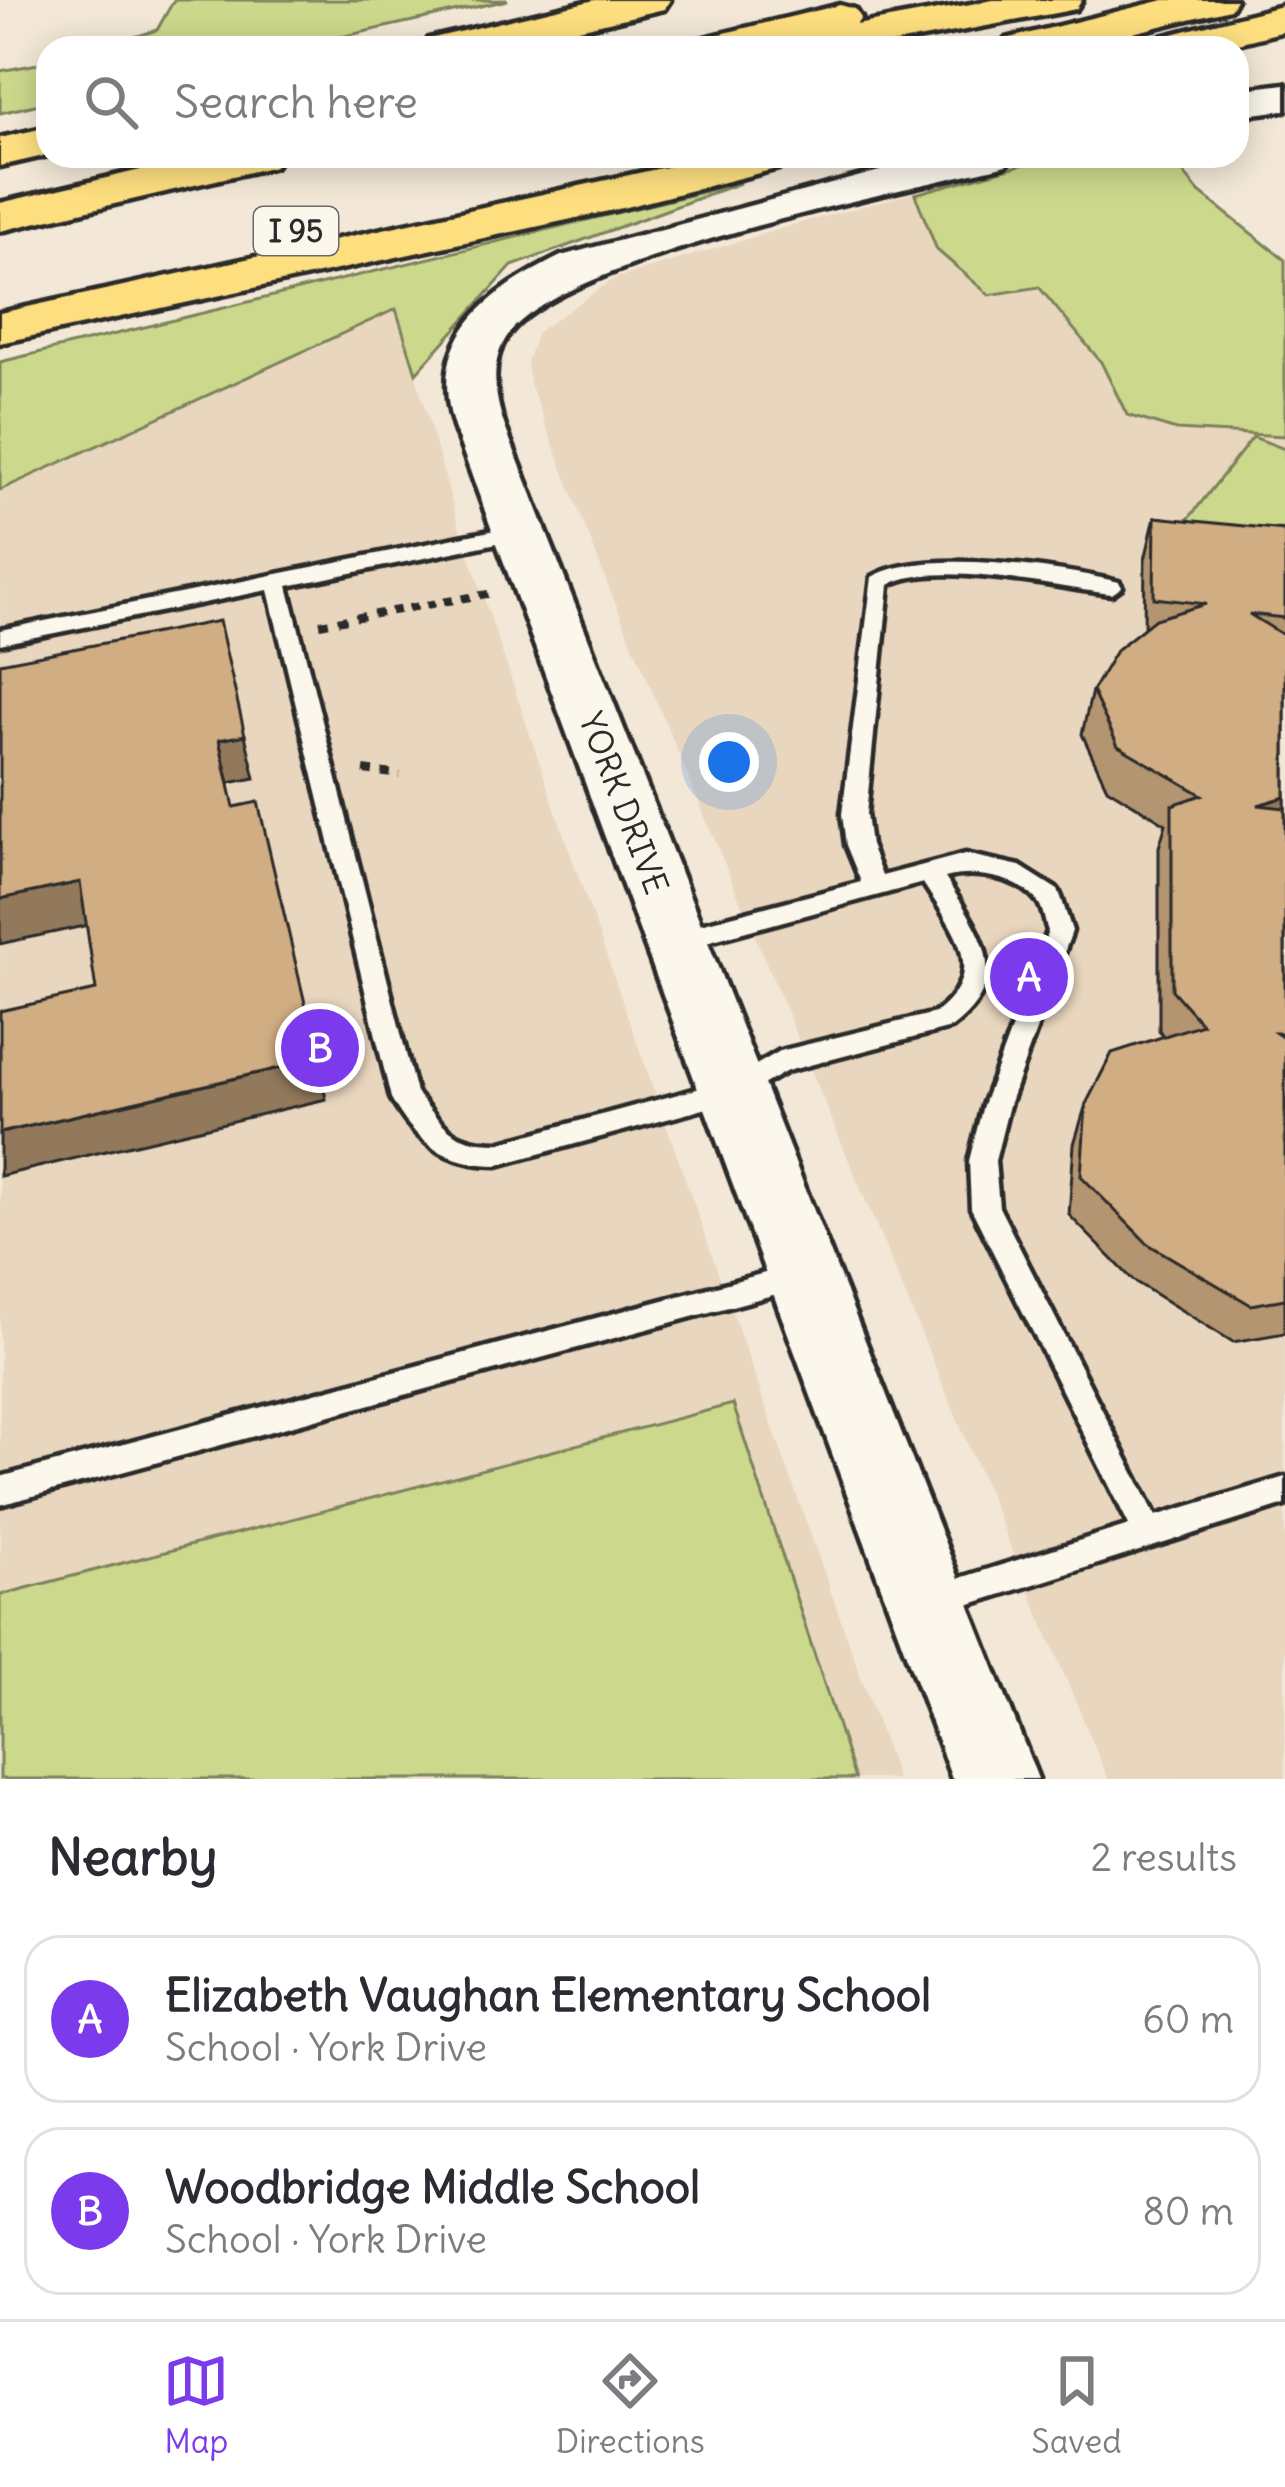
<!DOCTYPE html>
<html lang="en">
<head>
<meta charset="utf-8">
<style>
  :root { --surface:#fff; --page:#f2f2f3; --text:#2b2b33; --muted:#7c7c81; --line:#e1e1e2; --accent:#7c3aed }
  body { margin:0; font-family:Delius,sans-serif; background:var(--page); color:var(--text) }
  .you { position:absolute; left:729px; top:762px; width:42px; height:42px; margin:-30px; border:9px solid #fff; border-radius:50%; background:#1a73e8; box-shadow:0 0 0 18px #1a73e833 }
  .badge { display:grid; place-items:center; width:78px; height:78px; border-radius:50%; background:var(--accent); color:#fff; font-size:39px; font-weight:700 }
  .pin { position:absolute; translate:-50% -50%; border:6px solid #fff; box-shadow:0 3px 12px #0006 }
  .list { margin:0; padding:0; list-style:none }
  h2 { display:flex; justify-content:space-between; align-items:center; height:156px; margin:0; padding:0 48px; font-size:51px }
  h2 small { font-size:39px; font-weight:400; color:var(--muted) }
  .list li { display:grid; grid-template-columns:78px 1fr auto; gap:36px; align-items:center; box-sizing:border-box; height:168px; margin:0 24px 24px; padding:0 24px; border:3px solid var(--line); border-radius:36px }
  .list b { display:block; font-size:45px; white-space:nowrap }
  .list p { margin:0; font-size:39px; white-space:nowrap; color:var(--muted) }
  .list em { font-size:39px; font-style:normal; color:var(--muted) }
  .icon { flex:none; width:66px; height:66px; fill:none; stroke:currentColor; stroke-width:2; stroke-linecap:round; stroke-linejoin:round }
  .map { position:relative; flex:none; width:1285px; height:1779px; overflow:hidden }
  .search { position:absolute; background:var(--surface); box-shadow:0 6px 30px #0003; left:36px; right:36px; top:36px; height:132px; display:flex; align-items:center; gap:30px; box-sizing:border-box; padding:0 42px; border-radius:36px; color:var(--muted); font-size:45px }
  .sheet { height:540px; background:var(--surface) }
  nav { display:flex; justify-content:space-around; align-items:center; box-sizing:border-box; height:168px; border-top:3px solid var(--line); background:var(--surface); font-size:33px; color:var(--muted) }
  nav a { display:grid; justify-items:center; gap:6px }
  nav .on { color:var(--accent) }
  .map>svg:first-child { display:block }
  .built { fill:#e9d6be }
  .green { fill:#ccd98c; stroke:#7c825c; stroke-width:3 }
  .lines { fill:none; stroke-linecap:round; stroke-linejoin:round }
  .service-casing { stroke:#2b2b2b; stroke-width:9 }
  .tertiary-casing { stroke:#2b2b2b; stroke-width:9 }
  .motorway-casing { stroke:#2b2b2b; stroke-width:9 }
  .path { stroke:#2b2b2b; stroke-width:8; stroke-dasharray:9 9; stroke-linecap:butt }
  .service { fill:#fbf7ec; fill-rule:evenodd }
  .tertiary { fill:#fbf7ec; fill-rule:evenodd }
  .motorway { fill:#fedf80; fill-rule:evenodd }
  .wall { fill:#b49571; stroke:#2b2b2b; stroke-width:3 }
  .shaded-wall { fill:#92795c; stroke:#2b2b2b; stroke-width:3 }
  .building { fill:#d1ad83; stroke:#2b2b2b; stroke-width:3 }
  .labels { text-anchor:middle; dominant-baseline:central; stroke-width:12; stroke-linejoin:round; paint-order:stroke }
  .shield { fill:#fbf7ec; stroke:#696865; stroke-width:3 }
  .shield-label { font-size:30px; font-weight:bold; fill:#2b2b2b }
  .street-label { font-size:33px; fill:#2b2b2b; stroke:#fbf7ec }
</style>
</head>
<body>
<div class="map">
<svg width="1285" height="1779" viewBox="0 0 1285 1779">
  <rect width="100%" height="100%" fill="#f3e8d7"/>
  <filter id="ink" filterUnits="userSpaceOnUse"><feTurbulence type="fractalNoise" baseFrequency=".00833" numOctaves="2"/><feDisplacementMap in="SourceGraphic" scale="24" xChannelSelector="R" yChannelSelector="G"/><feConvolveMatrix kernelMatrix="1 2 1 2 8 2 1 2 1" color-interpolation-filters="sRGB"/></filter>
  <g filter="url(#ink)">
    <g class="built">
      <path d="M1054 156 1285 328V1779H1108L607 583 530 384 527 362 537 332 614 279 803 222Z"/>
      <path d="M397 309 454 510 567 844 897 1779H0V490Z"/>
    </g>
    <g class="green">
      <path d="M174 0H508L291 48H100L157 30Z"/>
      <path d="M48 62V102L0 113V71Z"/>
      <path d="M1054 156H1170L1199 192 1285 260V436L1176 430 1127 415 1101 362 1039 287 989 295 937 250 915 194Z"/>
      <path d="M740 183 512 266 416 373 396 309 0 490V362Z"/>
      <path d="M1253 437 1285 449V527L1264 554 1185 523Z"/>
      <path d="M733 1404 855 1779H0V1595Z"/>
    </g>
    <g class="lines">
      <defs>
        <g id="service">
          <path d="M520 525 527 527V537L288 586 416 1093C444 1126 452 1143 498 1143L730 1080 780 1051 935 1013C990 970 953 930 923 883L677 950 668 947 665 940 668 933 677 930 861 882 846 845 842 814 872 577C922 547 1062 568 1119 582L1122 587 1112 594C1060 588 932 559 889 585L866 814 870 845 882 876 965 854 1020 866 1058 890 1061 897 1072 931 1009 1105 995 1161 999 1207 1156 1516 1285 1477V1505L936 1615 925 1611 920 1600 925 1589 1129 1525 971 1208 969 1161 983 1105 1048 931C1045 923 1043 908 1038 902 1018 876 974 870 945 878 981 933 1016 978 951 1028L787 1071 737 1100 498 1165C448 1165 415 1143 391 1098L268 590 0 644V630Z"/>
          <path d="M802 1263 812 1266 816 1275 812 1284 802 1287 0 1505V1477Z"/>
        </g>
        <g id="tertiary">
          <path d="M1285 84V110L1237 116V90Z"/>
          <path d="M936 156H1013L1006 165C907 190 555 259 506 338 489 365 495 398 505 427L1038 1779H952L454 427C426 337 488 292 561 256Z"/>
        </g>
        <g id="motorway">
          <path d="M595 0H670L664 9 498 48H423L429 39Z"/>
          <path d="M993 0H1082L1076 9 1061 12 869 48H694L700 39 840 5 855 9 861 18 856 25Z"/>
          <path d="M1164 0H1236L1230 9 1072 48H1000L1006 39Z"/>
          <path d="M1285 5V31L1218 48H1147L1153 39Z"/>
          <path d="M48 127V155L0 166V138Z"/>
          <path d="M200 156H282L275 166 0 231V203Z"/>
          <path d="M716 156H794L787 166 618 209 0 343V313Z"/>
        </g>
      </defs>
      <use href="#service" class="service-casing"/>
      <use href="#tertiary" class="tertiary-casing"/>
      <use href="#motorway" class="motorway-casing"/>
      <g class="path">
        <path d="M320 624 493 593"/>
        <path d="M364 770 400 775"/>
      </g>
      <use href="#service" class="service"/>
      <use href="#tertiary" class="tertiary"/>
      <use href="#motorway" class="motorway"/>
    </g>
    <path class="wall" d="M1155 517 1285 536V1333L1233 1342 1134 1281 1069 1215 1074 1144 1086 1104 1163 1036 1159 1030V847L1166 824 1107 788 1082 734 1092 691 1144 628 1145 560Z"/>
    <g class="shaded-wall">
      <path d="M245 735 255 778 229 783 219 740Z"/>
      <path d="M1285 797V835L1258 805Z"/>
      <path d="M80 882 94 924 0 944V899Z"/>
      <path d="M318 1059 326 1099 0 1176V1133Z"/>
    </g>
    <g class="building">
      <path d="M1155 517 1284 530 1285 536V618L1249 614 1285 636V797L1258 805 1285 808V1033H1276L1285 1039V1299L1251 1305 1148 1244 1081 1176 1086 1104 1112 1053 1202 1024 1172 990V805L1202 795 1118 746 1092 691 1117 649 1155 619 1206 604 1154 598Z"/>
      <path d="M219 621 245 735 219 740 234 807 258 802 318 1059 0 1133V1011L96 990 80 882 0 899V663Z"/>
    </g>
  </g>
  <g class="labels">
    <rect class="shield" x="254" y="207" width="84" height="48" rx="9"/>
    <g class="shield-label">
      <text x="296" y="231">I 95</text>
    </g>
    <g class="street-label">
      <text transform="translate(624 803) rotate(69)">YORK DRIVE</text>
    </g>
  </g>
</svg>
<div class="you"></div>
<div class="pin badge" style="left:1029px;top:977px">A</div>
<div class="pin badge" style="left:320px;top:1048px">B</div>
<div class="search"><svg class="icon" aria-label="search" viewBox="0 0 24 24"><circle cx="10" cy="10" r="6"/><path d="M15 15l6 6"/></svg>Search here</div>
</div>
<section class="sheet">
<h2>Nearby<small>2 results</small></h2>
<ul class="list">
<li><span class="badge">A</span><div><b>Elizabeth Vaughan Elementary School</b><p>School · York Drive</p></div><em>60 m</em></li>
<li><span class="badge">B</span><div><b>Woodbridge Middle School</b><p>School · York Drive</p></div><em>80 m</em></li>
</ul>
</section>
<nav>
<a class="on"><svg class="icon" aria-label="map" viewBox="0 0 24 24"><path d="M3 6l6-2 6 2 6-2v14l-6 2-6-2-6 2zM9 4v14M15 6v14"/></svg>Map</a>
<a><svg class="icon" aria-label="directions" viewBox="0 0 24 24"><path d="M12 3l9 9-9 9-9-9zM9 14v-3h6M13 9l2 2-2 2"/></svg>Directions</a>
<a><svg class="icon" aria-label="saved" viewBox="0 0 24 24"><path d="M7 4h10v16l-5-4-5 4z"/></svg>Saved</a>
</nav>
</body>
</html>
